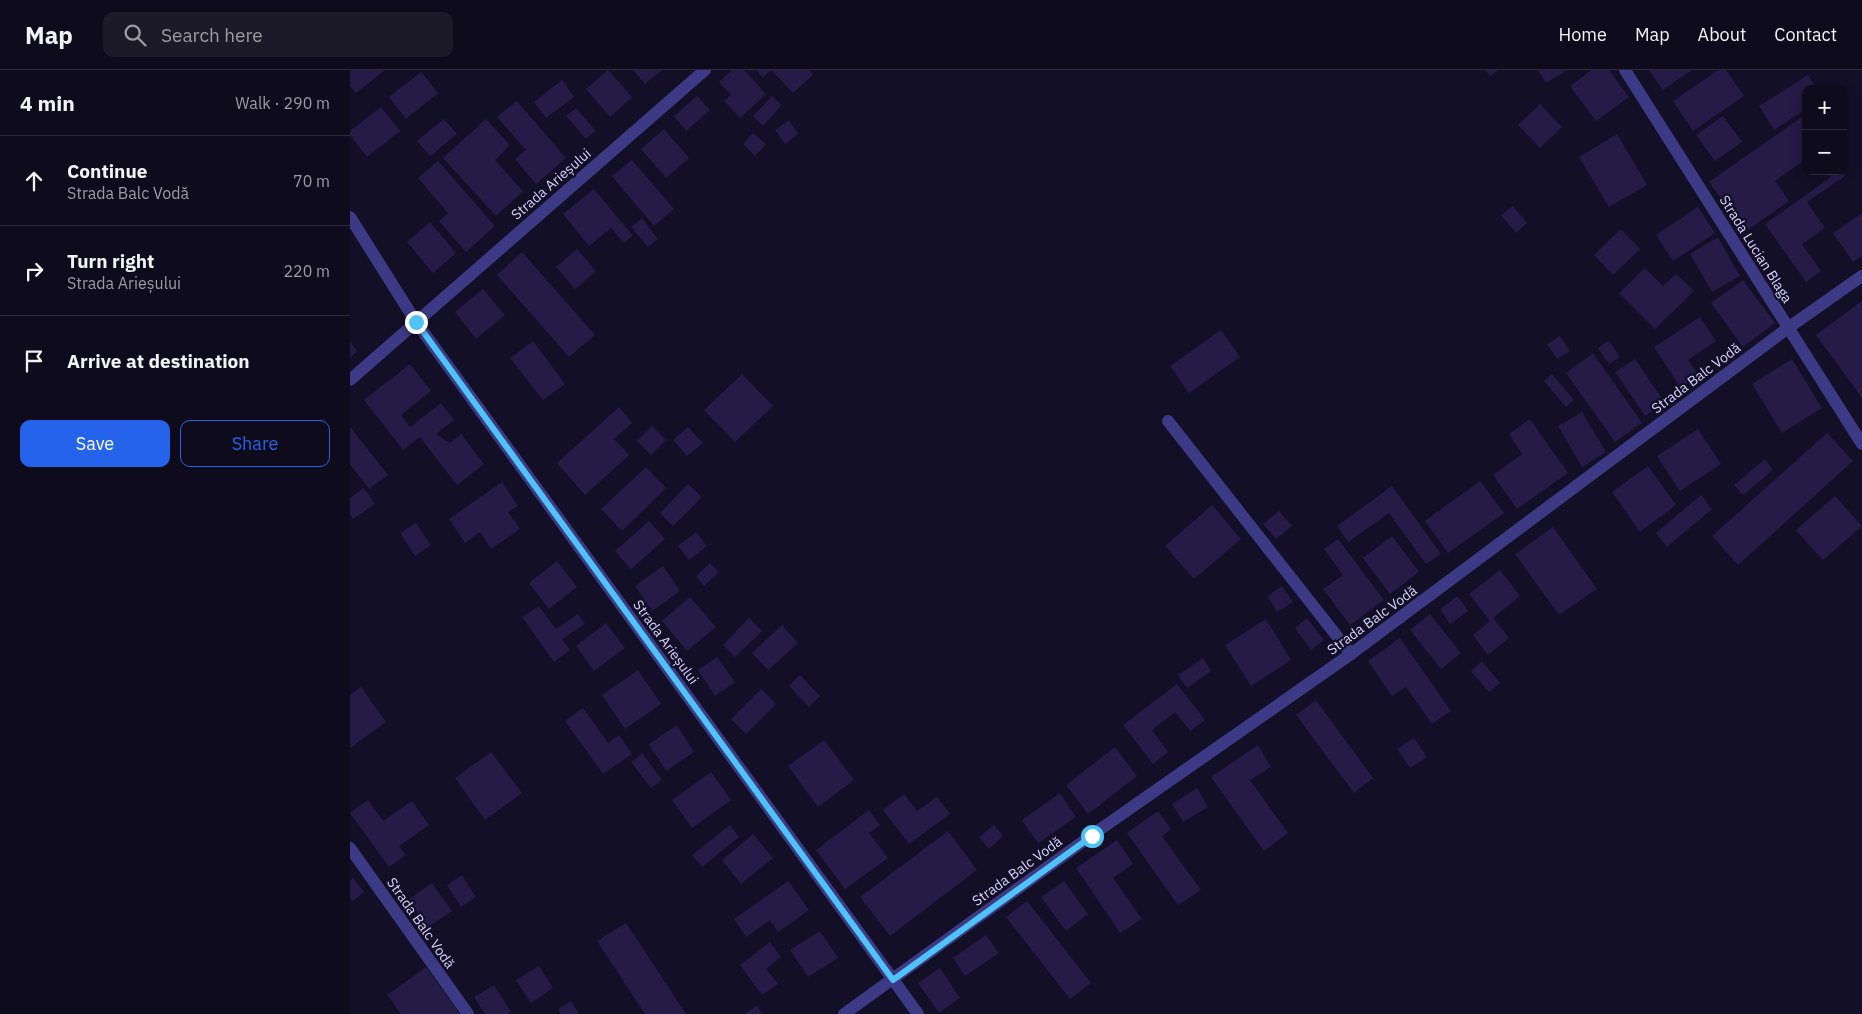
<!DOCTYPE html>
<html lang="en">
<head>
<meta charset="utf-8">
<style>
  :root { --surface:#0e0b1c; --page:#1c1929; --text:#f1f3f6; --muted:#9b9ba3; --line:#2e2b3b; --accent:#2563eb }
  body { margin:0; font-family:"IBM Plex Sans",sans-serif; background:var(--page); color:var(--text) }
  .controls { position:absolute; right:15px; top:15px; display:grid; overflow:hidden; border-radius:10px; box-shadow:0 2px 12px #0003 }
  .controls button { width:45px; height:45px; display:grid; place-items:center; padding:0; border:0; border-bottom:1px solid var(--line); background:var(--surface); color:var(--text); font:25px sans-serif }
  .stop { position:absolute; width:15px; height:15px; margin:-11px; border:4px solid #4fc3f7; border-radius:50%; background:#fff }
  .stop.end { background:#4fc3f7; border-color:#fff; box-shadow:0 1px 5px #0008 }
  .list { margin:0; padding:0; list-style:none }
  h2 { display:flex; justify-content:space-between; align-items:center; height:65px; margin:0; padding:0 20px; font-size:21px }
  h2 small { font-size:16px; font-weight:400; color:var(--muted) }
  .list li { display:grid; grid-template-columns:32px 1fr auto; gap:15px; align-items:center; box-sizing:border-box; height:90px; padding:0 20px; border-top:1px solid var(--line) }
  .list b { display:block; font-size:19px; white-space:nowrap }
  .list p { margin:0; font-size:16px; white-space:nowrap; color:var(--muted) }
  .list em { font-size:16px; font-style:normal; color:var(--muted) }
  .actions { display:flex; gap:10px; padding:15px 20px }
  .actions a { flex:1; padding:11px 0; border:1px solid var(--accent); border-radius:10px; text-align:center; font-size:18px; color:var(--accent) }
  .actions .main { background:var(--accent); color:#fff }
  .icon { flex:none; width:28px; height:28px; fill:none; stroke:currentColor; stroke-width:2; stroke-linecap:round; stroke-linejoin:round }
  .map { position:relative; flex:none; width:1512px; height:944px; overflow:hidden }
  header { display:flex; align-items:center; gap:30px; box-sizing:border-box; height:70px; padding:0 25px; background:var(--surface); border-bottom:1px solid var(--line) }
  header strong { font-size:24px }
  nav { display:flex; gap:28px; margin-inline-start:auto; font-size:18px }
  .search { width:350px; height:45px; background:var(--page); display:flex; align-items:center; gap:12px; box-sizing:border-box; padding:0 18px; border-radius:10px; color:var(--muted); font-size:19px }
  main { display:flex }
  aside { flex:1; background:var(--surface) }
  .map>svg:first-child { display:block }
  .building { fill:#241b47 }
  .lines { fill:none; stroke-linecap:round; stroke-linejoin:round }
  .minor { stroke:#3d3a85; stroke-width:12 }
  .route { stroke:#4fc3f7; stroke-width:6 }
  .labels { text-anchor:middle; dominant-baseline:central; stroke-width:4.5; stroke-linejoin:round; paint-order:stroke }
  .street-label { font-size:14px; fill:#d9d4ff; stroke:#130f26 }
</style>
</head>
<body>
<header>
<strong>Map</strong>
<div class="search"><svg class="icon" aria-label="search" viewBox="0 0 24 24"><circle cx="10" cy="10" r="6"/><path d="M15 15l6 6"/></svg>Search here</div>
<nav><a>Home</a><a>Map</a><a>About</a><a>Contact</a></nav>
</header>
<main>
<aside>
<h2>4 min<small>Walk · 290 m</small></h2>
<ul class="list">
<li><svg class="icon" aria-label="ahead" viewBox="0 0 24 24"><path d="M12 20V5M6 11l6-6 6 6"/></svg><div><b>Continue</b><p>Strada Balc Vodă</p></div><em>70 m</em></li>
<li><svg class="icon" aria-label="right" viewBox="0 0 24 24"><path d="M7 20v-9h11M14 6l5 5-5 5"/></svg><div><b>Turn right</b><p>Strada Arieșului</p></div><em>220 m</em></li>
<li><svg class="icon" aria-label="arrive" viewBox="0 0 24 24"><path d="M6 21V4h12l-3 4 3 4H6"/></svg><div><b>Arrive at destination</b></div></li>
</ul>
<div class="actions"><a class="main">Save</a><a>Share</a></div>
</aside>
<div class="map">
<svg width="1512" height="944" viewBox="0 0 1512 944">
  <rect width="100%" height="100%" fill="#130f26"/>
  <g class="building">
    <path d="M0 0H35L6 23 0 16Z"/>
    <path d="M258 0 282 27 260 47 236 19Z"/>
    <path d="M283 0H312L295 14Z"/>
    <path d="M382 0H394L416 24 390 48 374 31 381 25 369 12Z"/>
    <path d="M406 0H459L463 5 443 23 421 0 413 8Z"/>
    <path d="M1135 0H1148L1140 6Z"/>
    <path d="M1188 0H1217L1196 13Z"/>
    <path d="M1242 0H1259L1279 27 1246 51 1220 16Z"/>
    <path d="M1299 0H1342L1313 20Z"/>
    <path d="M1368 0H1376L1394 26 1343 61 1323 31Z"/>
    <path d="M71 2 88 23 56 49 39 27Z"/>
    <path d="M1458 5 1467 19H1456V39L1424 60 1409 36Z"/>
    <path d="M212 10 224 27 196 48 184 32Z"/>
    <path d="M347 26 360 40 336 61 324 46Z"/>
    <path d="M422 26 432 35 413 56 403 46Z"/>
    <path d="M167 31 216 88 186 114 165 89 176 80 147 47Z"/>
    <path d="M1190 34 1212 57 1190 78 1168 55Z"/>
    <path d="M31 37 50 61 17 87 0 65V61Z"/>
    <path d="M226 38 246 61 236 69 216 46Z"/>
    <path d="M1456 44V89L1425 111 1439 131 1395 162 1359 112Z"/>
    <path d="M1373 46 1392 72 1365 91 1346 65Z"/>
    <path d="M94 49 107 64 80 86 67 71Z"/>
    <path d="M136 49 160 75 145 90 173 121 146 146 93 88Z"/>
    <path d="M439 50 448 64 435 74 425 60Z"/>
    <path d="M314 59 339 88 316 108 291 79Z"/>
    <path d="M403 63 416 74 405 86 393 74Z"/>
    <path d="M1267 64 1297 115 1259 137 1229 87Z"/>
    <path d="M282 90 324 139 304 156 262 106Z"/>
    <path d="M88 91 145 156 116 182 89 151 98 143 68 108Z"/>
    <path d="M1477 101H1492L1495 106 1457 132 1475 158 1452 174 1471 201 1456 212 1415 154 1481 107Z"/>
    <path d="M244 119 283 166 274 173 261 158 239 176 213 144Z"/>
    <path d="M1163 136 1177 153 1166 163 1151 145Z"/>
    <path d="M1348 137 1365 163 1323 191 1306 165Z"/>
    <path d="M1512 143V186L1503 192 1483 163Z"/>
    <path d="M292 148 308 169 298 177 281 157Z"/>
    <path d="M80 152 106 183 83 203 57 172Z"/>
    <path d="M1271 159 1290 179 1263 205 1244 185Z"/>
    <path d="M1368 167 1390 206 1362 222 1340 184Z"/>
    <path d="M227 179 246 201 225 219 206 197Z"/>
    <path d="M172 182 245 265 219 287 147 205Z"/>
    <path d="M1295 198 1313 216 1326 204 1344 221 1305 259 1269 223Z"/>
    <path d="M1393 210 1425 253 1393 277 1361 233Z"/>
    <path d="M133 219 155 245 126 269 105 242Z"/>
    <path d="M1512 231V328L1466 265Z"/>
    <path d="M1350 247 1366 271 1338 290 1349 306 1331 318 1304 277Z"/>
    <path d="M871 260 890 287 839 323 820 296Z"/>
    <path d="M1210 266 1220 281 1207 289 1197 274Z"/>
    <path d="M183 271 215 314 193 330 160 288Z"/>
    <path d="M1259 271 1270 287 1259 294 1248 278Z"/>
    <path d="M0 272 7 281 0 288Z"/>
    <path d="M1243 283 1292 353 1265 372 1216 303Z"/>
    <path d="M1285 289 1315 333 1295 346 1265 302Z"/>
    <path d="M1442 289 1472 338 1432 363 1402 314Z"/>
    <path d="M60 294 81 321 51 345 60 357 91 333 104 350 86 364 100 373 111 364 134 394 107 415 70 367 53 380 14 330Z"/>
    <path d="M392 304 423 336 385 372 354 340Z"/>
    <path d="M1202 304 1224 330 1216 337 1194 311Z"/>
    <path d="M269 337 282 353 264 369 279 385 235 425 207 393Z"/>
    <path d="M1232 342 1256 382 1232 397 1208 356Z"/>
    <path d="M1180 349 1218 403 1167 439 1143 405 1172 384 1159 364Z"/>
    <path d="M302 356 316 370 301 385 287 371Z"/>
    <path d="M0 357 38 405 19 419 0 394Z"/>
    <path d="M338 357 353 373 337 386 323 370Z"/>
    <path d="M1348 359 1371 394 1330 421 1307 386Z"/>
    <path d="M1477 363 1503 391 1388 495 1362 466Z"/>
    <path d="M1415 389 1423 400 1393 425 1384 415Z"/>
    <path d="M1298 396 1326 435 1290 462 1262 422Z"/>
    <path d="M296 397 316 418 272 461 251 439Z"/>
    <path d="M1130 411 1154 443 1098 483 1075 451Z"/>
    <path d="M152 412 168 436 158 442 170 459 141 479 130 462 115 473 99 449Z"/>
    <path d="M338 414 352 427 323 456 310 443Z"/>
    <path d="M1042 416 1091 484 1076 494 1039 443 998 472 987 456Z"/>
    <path d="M14 418 25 434 3 449 0 444V428Z"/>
    <path d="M1351 425 1362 439 1317 477 1306 463Z"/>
    <path d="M1485 426 1512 456 1473 490 1446 460Z"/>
    <path d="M862 435 891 469 844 509 815 476Z"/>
    <path d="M929 441 942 456 926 469 913 454Z"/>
    <path d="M299 451 315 469 281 499 265 481Z"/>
    <path d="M66 453 81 475 65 486 50 463Z"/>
    <path d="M1203 457 1247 519 1209 545 1165 484Z"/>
    <path d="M346 462 357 476 339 490 328 476Z"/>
    <path d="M1042 466 1069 502 1040 524 1013 488Z"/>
    <path d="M988 469 1034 530 1000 555 973 519 993 505 974 479Z"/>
    <path d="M207 491 227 517 199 539 179 513Z"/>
    <path d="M360 493 369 502 354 516 346 506Z"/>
    <path d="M313 496 330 521 302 541 285 516Z"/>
    <path d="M1150 500 1170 526 1143 548 1159 568 1138 585 1123 565 1140 551 1119 524Z"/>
    <path d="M932 516 943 532 927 542 917 526Z"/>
    <path d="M1108 526 1118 541 1100 554 1090 539Z"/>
    <path d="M340 527 366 557 337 581 312 551Z"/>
    <path d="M189 536 206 559 228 544 235 554 212 569 220 580 204 592 172 547Z"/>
    <path d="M1080 544 1111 583 1091 599 1060 560Z"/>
    <path d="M399 548 412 561 385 587 373 575Z"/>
    <path d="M957 548 974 570 961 580 945 558Z"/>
    <path d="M916 549 941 590 901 616 875 575Z"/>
    <path d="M256 553 275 578 244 601 226 576Z"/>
    <path d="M432 555 448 573 418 600 402 583Z"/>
    <path d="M1050 568 1101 641 1082 654 1056 617 1042 626 1018 591Z"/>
    <path d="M367 587 385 612 365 626 348 600Z"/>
    <path d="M853 588 861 601 837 618 828 605Z"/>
    <path d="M1132 591 1150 613 1139 622 1121 601Z"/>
    <path d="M288 600 311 634 275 659 252 625Z"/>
    <path d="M450 605 470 626 459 637 439 616Z"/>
    <path d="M827 614 855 650 840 661 825 642 802 660 818 682 803 694 773 655Z"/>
    <path d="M11 617 36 652 0 678V625Z"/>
    <path d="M411 619 426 634 396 664 381 649Z"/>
    <path d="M966 630 1023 708 1004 723 946 645Z"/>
    <path d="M233 638 258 673 269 665 282 684 253 704 215 651Z"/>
    <path d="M327 655 344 682 316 701 299 674Z"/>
    <path d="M1064 668 1077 687 1060 698 1047 679Z"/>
    <path d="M474 670 504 710 468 737 438 696Z"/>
    <path d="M908 675 921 697 900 710 938 763 914 781 861 707Z"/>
    <path d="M765 677 787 706 738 744 716 715Z"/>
    <path d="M141 682 172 723 135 750 105 708Z"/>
    <path d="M292 683 312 710 301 718 281 692Z"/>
    <path d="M361 702 381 730 342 758 322 730Z"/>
    <path d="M847 718 858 737 833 752 822 734Z"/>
    <path d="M710 723 726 747 688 773 672 750Z"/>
    <path d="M554 724 567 741 587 727 600 744 559 774 533 740Z"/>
    <path d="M18 730 33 751 62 731 79 755 49 776 56 785 39 797 0 743Z"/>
    <path d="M519 740 530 755 519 763 538 788 495 819 466 780Z"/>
    <path d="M808 741 821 759 812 766 851 820 828 835 777 763Z"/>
    <path d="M380 755 389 767 352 797 342 785Z"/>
    <path d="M644 755 653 766 639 779 629 767Z"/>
    <path d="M598 761 627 800 540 866 510 827Z"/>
    <path d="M403 764 423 788 391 814 372 790Z"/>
    <path d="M767 770 783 794 763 808 792 849 770 863 726 798Z"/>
    <path d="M112 805 126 827 111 837 97 815Z"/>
    <path d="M3 808 14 822 3 831 0 828V811Z"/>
    <path d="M438 811 459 840 428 862 420 850 396 867 384 849Z"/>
    <path d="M714 811 738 844 716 861 691 827Z"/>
    <path d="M82 813 102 841 78 857 58 830Z"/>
    <path d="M677 831 741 913 720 929 656 847Z"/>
    <path d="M276 853 336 944H295L247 871Z"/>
    <path d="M470 861 488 888 458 907 440 880Z"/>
    <path d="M636 865 649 883 615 906 603 888Z"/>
    <path d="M420 872 431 887 416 899 428 914 412 925 390 895Z"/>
    <path d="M189 896 203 918 181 933 166 910Z"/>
    <path d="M76 897 110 944H51L37 925Z"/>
    <path d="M590 898 610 928 589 943 568 913Z"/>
    <path d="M144 915 161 942 158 944H135L124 927Z"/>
    <path d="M221 931 229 944H211L208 939Z"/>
    <path d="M407 936 412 944H394Z"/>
  </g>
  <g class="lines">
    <g class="minor">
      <path d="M1275 0 1512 374"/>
      <path d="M0 147 66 252 568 944"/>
      <path d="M0 310 355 0"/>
      <path d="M818 351 1001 584"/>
      <path d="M0 778 118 944"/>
      <path d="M494 944 742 765 1001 584 1438 258 1512 206"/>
    </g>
  </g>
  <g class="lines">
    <path class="route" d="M66 252 543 910 742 766"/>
  </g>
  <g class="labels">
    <g class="street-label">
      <text transform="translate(201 114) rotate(-41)">Strada Arieșului</text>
      <text transform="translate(1406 179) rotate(58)">Strada Lucian Blaga</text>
      <text transform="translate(1346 308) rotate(-37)">Strada Balc Vodă</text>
      <text transform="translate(1022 550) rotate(-36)">Strada Balc Vodă</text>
      <text transform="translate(316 572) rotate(54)">Strada Arieșului</text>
      <text transform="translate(667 801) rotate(-36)">Strada Balc Vodă</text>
      <text transform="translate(71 853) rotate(55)">Strada Balc Vodă</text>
    </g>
  </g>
</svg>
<div class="controls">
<button>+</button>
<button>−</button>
</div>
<div class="stop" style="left:742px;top:766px"></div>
<div class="stop end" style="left:66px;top:252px"></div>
</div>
</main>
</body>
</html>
